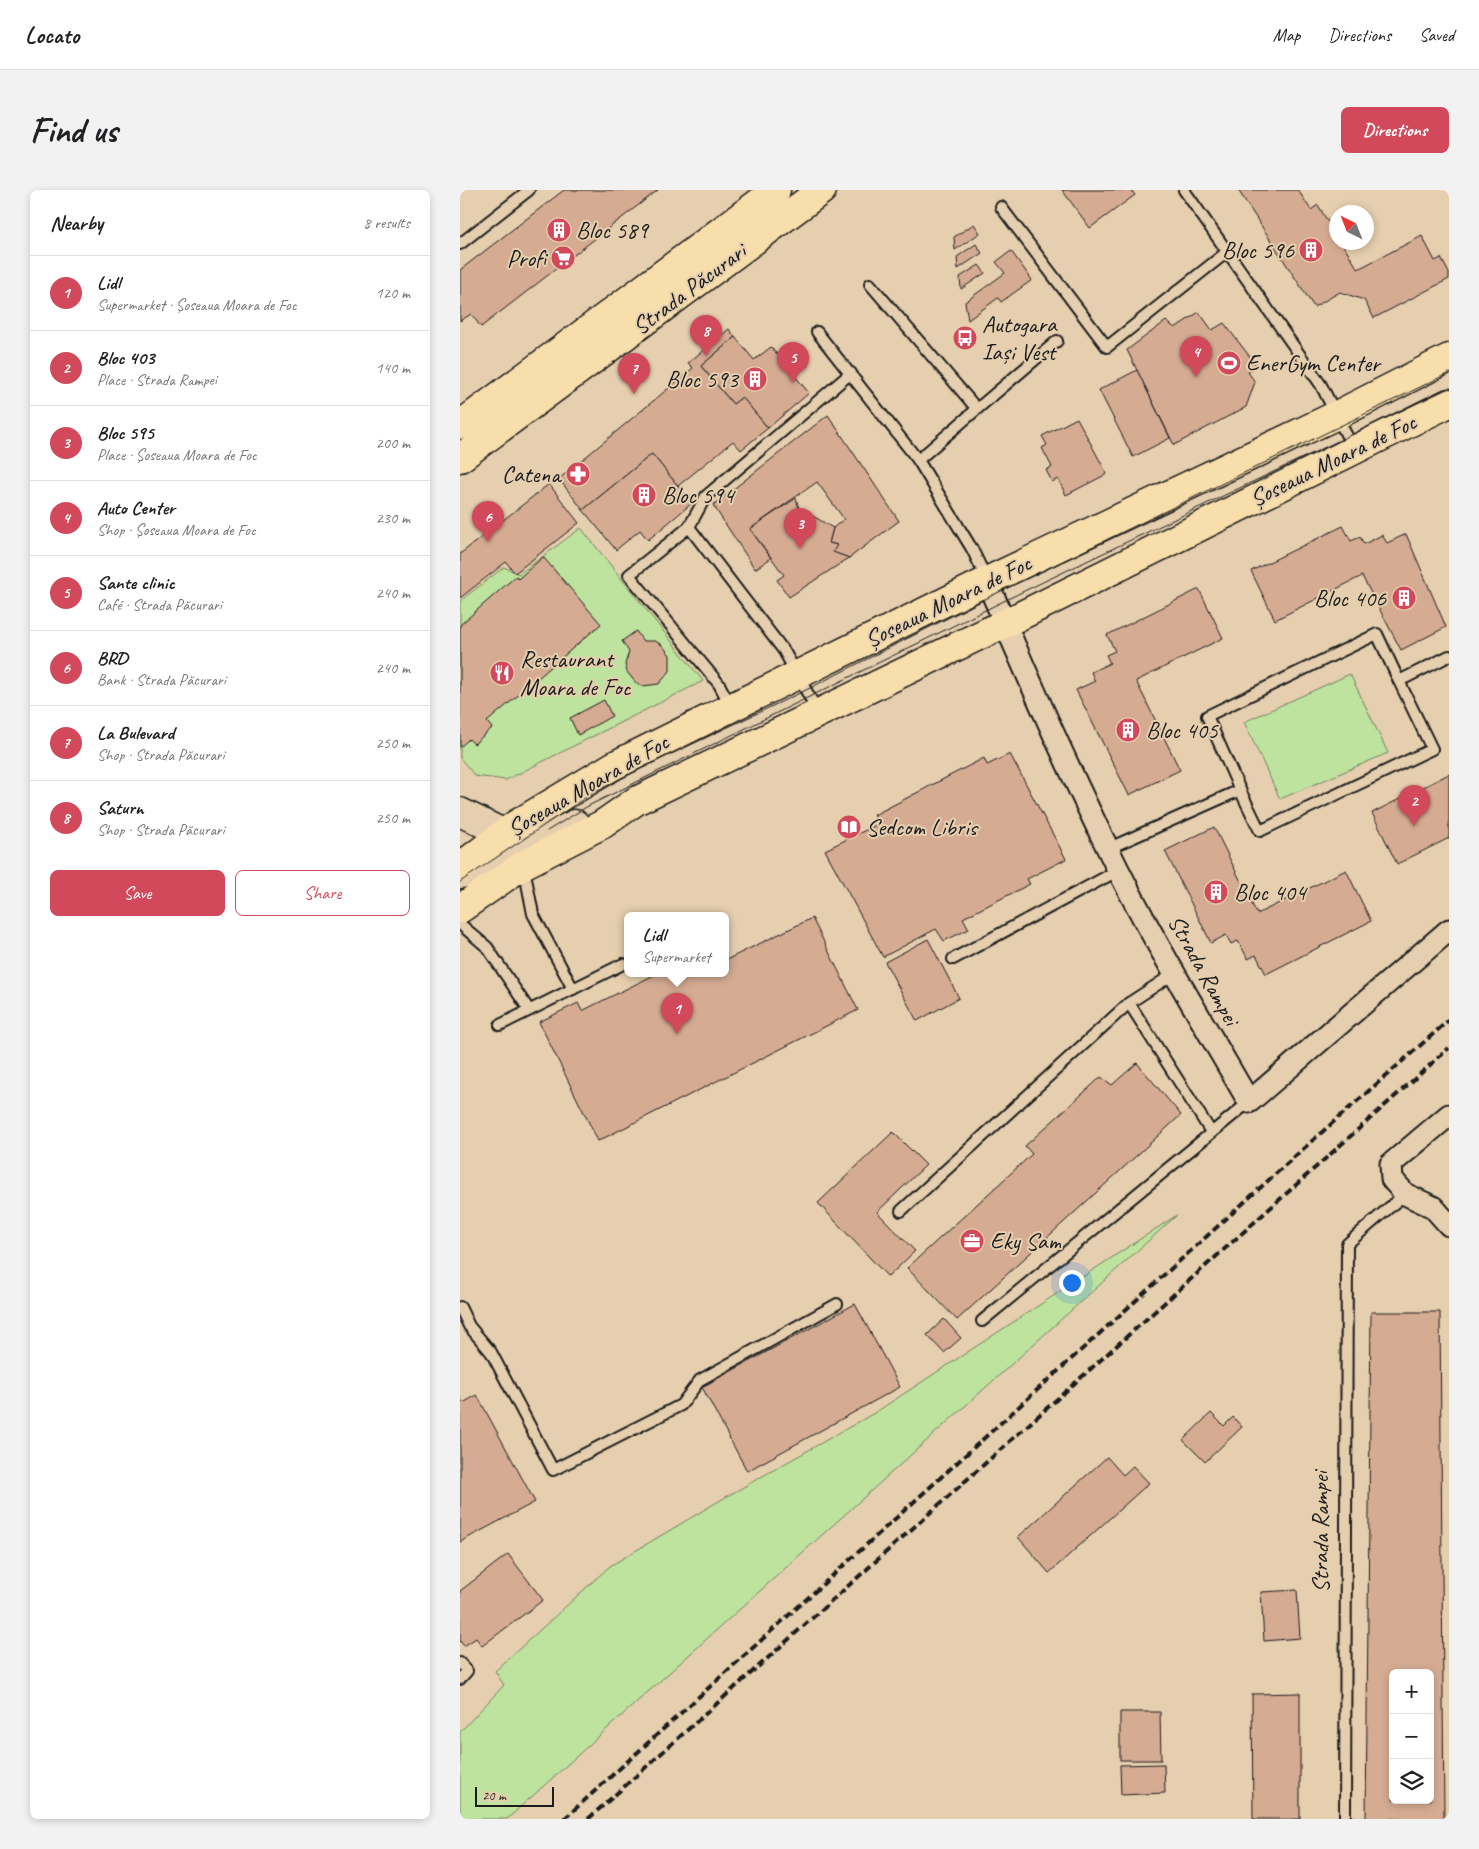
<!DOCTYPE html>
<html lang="en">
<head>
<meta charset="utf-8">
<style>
  :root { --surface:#fff; --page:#f2f2f2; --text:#202124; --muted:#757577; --line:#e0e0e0; --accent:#d1495b }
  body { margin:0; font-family:Caveat,sans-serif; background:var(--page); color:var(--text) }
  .controls { position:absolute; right:15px; bottom:15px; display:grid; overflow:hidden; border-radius:8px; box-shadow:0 2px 8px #0003 }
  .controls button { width:45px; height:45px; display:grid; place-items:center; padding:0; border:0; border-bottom:1px solid var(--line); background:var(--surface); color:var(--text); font:25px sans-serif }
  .compass { position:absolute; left:869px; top:15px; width:45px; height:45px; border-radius:50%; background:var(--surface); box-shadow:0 2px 8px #0003; rotate:317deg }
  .scale { position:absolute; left:15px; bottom:12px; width:79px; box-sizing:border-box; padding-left:5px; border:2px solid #1c1c1c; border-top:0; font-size:14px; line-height:18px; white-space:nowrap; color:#1c1c1c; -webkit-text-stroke:4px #e6cfaf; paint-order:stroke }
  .you { position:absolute; left:611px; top:1092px; width:18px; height:18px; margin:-12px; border:4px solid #fff; border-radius:50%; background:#1a73e8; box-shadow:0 0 0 8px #1a73e833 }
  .badge { display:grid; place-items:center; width:32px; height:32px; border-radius:50%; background:var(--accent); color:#fff; font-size:16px; font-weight:700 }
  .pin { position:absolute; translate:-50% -41px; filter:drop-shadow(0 1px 2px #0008) }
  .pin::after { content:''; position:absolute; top:26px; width:18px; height:15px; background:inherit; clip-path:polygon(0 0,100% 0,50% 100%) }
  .popup { position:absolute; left:164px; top:722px; width:105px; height:65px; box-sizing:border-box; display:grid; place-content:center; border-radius:8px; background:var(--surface); filter:drop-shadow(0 1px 4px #0005); font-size:16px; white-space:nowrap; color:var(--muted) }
  .popup b { font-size:19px; color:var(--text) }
  .popup::after { content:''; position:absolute; left:50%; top:100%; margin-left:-10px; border:10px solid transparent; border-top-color:var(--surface) }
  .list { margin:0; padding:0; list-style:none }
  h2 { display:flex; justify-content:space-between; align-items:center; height:65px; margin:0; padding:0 20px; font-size:21px }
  h2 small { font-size:16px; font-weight:400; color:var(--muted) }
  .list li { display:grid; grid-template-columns:32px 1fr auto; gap:15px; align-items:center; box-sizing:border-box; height:75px; padding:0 20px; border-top:1px solid var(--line) }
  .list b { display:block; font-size:19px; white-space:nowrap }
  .list p { margin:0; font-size:16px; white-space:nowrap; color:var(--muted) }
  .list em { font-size:16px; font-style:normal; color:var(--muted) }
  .actions { display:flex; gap:10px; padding:15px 20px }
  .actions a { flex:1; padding:11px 0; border:1px solid var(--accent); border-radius:8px; text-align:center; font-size:18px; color:var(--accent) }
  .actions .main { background:var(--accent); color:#fff }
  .icon { flex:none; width:28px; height:28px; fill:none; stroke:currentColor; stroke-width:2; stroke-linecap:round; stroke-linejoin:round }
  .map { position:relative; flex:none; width:989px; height:1629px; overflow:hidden; border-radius:8px }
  header { display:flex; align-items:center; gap:30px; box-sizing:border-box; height:70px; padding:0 25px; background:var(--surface); border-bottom:1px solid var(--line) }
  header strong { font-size:24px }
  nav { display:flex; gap:28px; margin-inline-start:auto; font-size:18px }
  .intro { display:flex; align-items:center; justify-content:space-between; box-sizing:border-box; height:120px; padding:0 30px }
  h1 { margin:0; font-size:35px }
  .button { padding:12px 22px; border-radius:8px; background:var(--accent); color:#fff; font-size:18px; font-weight:700 }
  main { display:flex; gap:30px; padding:0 30px }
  aside { flex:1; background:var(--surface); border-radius:8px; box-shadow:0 2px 8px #0003 }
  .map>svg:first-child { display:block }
  .green { fill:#bee39e; stroke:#6d805d }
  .building { fill:#d5ab92; stroke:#1c1c1c; fill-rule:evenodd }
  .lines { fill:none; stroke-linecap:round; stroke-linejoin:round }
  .lane-casing { stroke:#1c1c1c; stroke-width:14 }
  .street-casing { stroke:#1c1c1c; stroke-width:25 }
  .secondary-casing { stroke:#1c1c1c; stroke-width:31 }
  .primary-casing { stroke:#1c1c1c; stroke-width:31 }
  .lane { stroke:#e6cfaf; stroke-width:10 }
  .street { stroke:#e6cfaf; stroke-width:21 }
  .secondary { stroke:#e6cfaf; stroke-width:28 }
  .primary { stroke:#f8deab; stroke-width:28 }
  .tram { stroke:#1c1c1c; stroke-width:1 }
  .rail { stroke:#1c1c1c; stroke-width:4; stroke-dasharray:8 4; stroke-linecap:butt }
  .labels { text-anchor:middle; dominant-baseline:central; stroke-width:4; stroke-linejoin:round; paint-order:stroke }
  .poi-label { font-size:24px; fill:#1c1c1c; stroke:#e6cfaf; text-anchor:start }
  .street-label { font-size:24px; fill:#1c1c1c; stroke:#e6cfaf }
</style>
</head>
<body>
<header>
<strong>Locato</strong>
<nav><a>Map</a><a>Directions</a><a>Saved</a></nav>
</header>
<div class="intro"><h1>Find us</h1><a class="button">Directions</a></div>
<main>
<aside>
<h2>Nearby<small>8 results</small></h2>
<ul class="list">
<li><span class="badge">1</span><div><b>Lidl</b><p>Supermarket · Șoseaua Moara de Foc</p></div><em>120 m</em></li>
<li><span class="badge">2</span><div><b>Bloc 403</b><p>Place · Strada Rampei</p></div><em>140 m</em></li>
<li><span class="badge">3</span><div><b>Bloc 595</b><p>Place · Șoseaua Moara de Foc</p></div><em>200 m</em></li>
<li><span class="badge">4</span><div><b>Auto Center</b><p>Shop · Șoseaua Moara de Foc</p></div><em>230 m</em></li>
<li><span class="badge">5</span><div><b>Sante clinic</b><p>Café · Strada Păcurari</p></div><em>240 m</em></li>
<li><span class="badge">6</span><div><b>BRD</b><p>Bank · Strada Păcurari</p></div><em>240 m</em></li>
<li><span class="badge">7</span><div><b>La Bulevard</b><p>Shop · Strada Păcurari</p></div><em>250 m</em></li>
<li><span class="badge">8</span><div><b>Saturn</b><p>Shop · Strada Păcurari</p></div><em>250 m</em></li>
</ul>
<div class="actions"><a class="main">Save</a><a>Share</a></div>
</aside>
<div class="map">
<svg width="989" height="1629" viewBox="0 0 989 1629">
  <rect width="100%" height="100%" fill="#e6cfaf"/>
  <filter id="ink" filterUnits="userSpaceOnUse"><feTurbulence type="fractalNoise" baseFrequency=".02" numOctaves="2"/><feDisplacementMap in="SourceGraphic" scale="10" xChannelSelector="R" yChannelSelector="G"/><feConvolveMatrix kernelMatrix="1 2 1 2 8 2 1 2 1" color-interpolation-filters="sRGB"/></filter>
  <g filter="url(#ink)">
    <g class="green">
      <path d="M121 338 243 491 46 590 15 586 0 568V411L44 377 59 384Z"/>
      <path d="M890 484 928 563 820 609 784 532Z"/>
      <path d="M717 1025 47 1629H0V1542L44 1495 35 1481 150 1376 264 1308 416 1222Z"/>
    </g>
    <g class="building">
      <path d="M104 0H198L21 137 11 124 0 131V80Z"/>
      <path d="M602 0H671L675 5 630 38Z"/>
      <path d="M778 0H838L851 20 858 15 876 45V52H881L898 79 962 46 975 71 981 68 989 83V89L914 128 904 110 880 102 854 117Z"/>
      <path d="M514 34 520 43 495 60 494 47Z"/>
      <path d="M516 54 522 63 498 79 497 67Z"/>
      <path d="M551 61 572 90 541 112 538 108 508 130 505 112 545 83 536 72Z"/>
      <path d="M519 75 525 83 501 99 500 87Z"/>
      <path d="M739 122 752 140 764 133 797 176 788 182 795 192 786 217 714 255 667 160 706 131 715 138Z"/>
      <path d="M269 139 275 147 241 176 273 214 282 207 308 238 281 260 273 251 218 296 192 264 123 320 99 289 233 178 228 173Z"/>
      <path d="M275 147 294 170 311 157 349 203 308 238 282 207 273 214 241 176Z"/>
      <path d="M677 180 710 248 673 267 639 200Z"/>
      <path d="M368 225 439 331 389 368 372 362 377 355 369 353 373 338 384 329 357 292 290 339 311 368 295 379 253 315Z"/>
      <path d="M617 228 647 284 606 305 598 289 592 292 586 280 592 277 582 258 587 255 582 246Z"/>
      <path d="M192 264 232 313 188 350 180 340 156 360 123 320Z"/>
      <path d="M89 294 119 333 55 383 46 372 0 408V364Z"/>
      <path d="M336 308 343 333 353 326 373 338 369 353 377 355 373 362 389 368 329 407 317 390 324 385 290 339Z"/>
      <path d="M883 336 891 351 900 347 904 354 922 345 927 353 946 344 986 437 941 460 902 386 815 430 791 381Z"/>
      <path d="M83 367 141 434 27 532 32 538 14 554 9 549 0 557V435L56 386 58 389Z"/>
      <path d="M739 399 763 448 676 491 720 580 669 605 616 500 635 491 631 482 650 473 646 465 655 461 647 445Z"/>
      <path d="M176 441 183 451H195L202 455 210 465V481L199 494 183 496 176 493 167 482 165 474 169 462 162 451Z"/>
      <path d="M144 510 152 526 118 545 110 528Z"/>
      <path d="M550 564 606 669 567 689 570 694 503 728 509 739 484 751 476 739 423 767 365 660 418 634 414 625 524 568 527 575Z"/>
      <path d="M989 584V648L937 674 912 623Z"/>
      <path d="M754 637 797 724 886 680 911 731 806 784 796 765 788 769 778 751 771 754 766 745 751 753 705 661Z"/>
      <path d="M352 728 398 820 138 951 79 832 118 813 122 821 198 783H266V770Z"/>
      <path d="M468 749 499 808 457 831 425 772Z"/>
      <path d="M677 873 721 925 497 1130 447 1078 572 964 565 956 641 887 652 895Z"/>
      <path d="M433 942 466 975 417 1022 455 1061 428 1087 358 1013Z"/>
      <path d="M395 1114 440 1197 287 1281 242 1197Z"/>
      <path d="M911 1122H980L984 1629H906ZM933 1483H970V1610H933Z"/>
      <path d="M484 1129 501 1148 484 1163 467 1145Z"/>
      <path d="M17 1205 75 1312 0 1352V1207L3 1213Z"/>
      <path d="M751 1223 764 1236 773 1227 782 1237 745 1272 723 1250Z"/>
      <path d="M647 1267 663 1285 673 1276 689 1293 589 1383 558 1347Z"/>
      <path d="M48 1364 83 1410 22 1456 16 1448 4 1456 0 1451V1401Z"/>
      <path d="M837 1400 840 1448 804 1451 801 1402Z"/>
      <path d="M840 1503V1629H793L792 1504Z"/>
      <path d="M660 1522H700L701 1570H660Z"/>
      <path d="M704 1574 705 1603 661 1605 660 1575Z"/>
    </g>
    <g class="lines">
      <defs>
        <g id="lane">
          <path d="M724 0 861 195 893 258"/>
          <path d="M541 17 647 157 767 62"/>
          <path d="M0 54 69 0"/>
          <path d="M410 94 517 219 458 270"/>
          <path d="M357 142 458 270 512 359 527 390"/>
          <path d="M517 219 597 151"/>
          <path d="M229 337 169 385 259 494 271 517"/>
          <path d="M358 522 324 461 229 337 246 306 391 183"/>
          <path d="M780 600 747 526 917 444 939 491"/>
          <path d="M647 659 780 600 800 641 972 559 939 491 989 466"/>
          <path d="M64 678 73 724 113 799"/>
          <path d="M0 734 27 757 69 820"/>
          <path d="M493 769 659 680"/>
          <path d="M669 813 751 942"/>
          <path d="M40 835 163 774"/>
          <path d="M441 1021 669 813 715 783"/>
          <path d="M0 1117 9 1136 31 1162 93 1280 221 1215 240 1190 377 1114"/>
          <path d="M522 1131 789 912"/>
          <path d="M0 1473 7 1481 0 1489"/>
          <path d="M885 1629 887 1054 945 1004"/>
        </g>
        <g id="street">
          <path d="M527 391C565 481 604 570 647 657 689 745 741 828 789 912L989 740"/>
          <path d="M989 925 931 974 932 989 945 1004 973 1017 989 1035"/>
        </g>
        <g id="secondary">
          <path d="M0 622 43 643"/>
          <path d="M0 684C28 682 87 647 115 634"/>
        </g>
        <g id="primary">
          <path d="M0 235 316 0"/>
          <path d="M0 268 362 0"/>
          <path d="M0 677 55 635 155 575 527 391 877 225 989 168"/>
          <path d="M0 719 63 675 143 634 176 611 562 425 989 213"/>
        </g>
      </defs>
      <use href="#lane" class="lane-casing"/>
      <use href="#street" class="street-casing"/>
      <use href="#secondary" class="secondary-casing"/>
      <use href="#primary" class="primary-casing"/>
      <use href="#lane" class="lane"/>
      <use href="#street" class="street"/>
      <use href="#secondary" class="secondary"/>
      <use href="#primary" class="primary"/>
      <g class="tram">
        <path d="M87 641 128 616 562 402 989 198"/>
        <path d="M0 692 126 607 161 588 346 500 533 405 989 183"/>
      </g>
      <g class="rail">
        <path d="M104 1629 843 959 989 830"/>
        <path d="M128 1629 989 858"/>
      </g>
    </g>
  </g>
  <defs>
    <symbol id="building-disc" viewBox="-11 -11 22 22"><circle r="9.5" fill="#d1495b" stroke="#e6cfaf"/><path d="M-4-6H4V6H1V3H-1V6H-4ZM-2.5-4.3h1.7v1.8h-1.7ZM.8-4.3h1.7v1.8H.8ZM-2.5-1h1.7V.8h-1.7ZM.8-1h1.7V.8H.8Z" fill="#fff"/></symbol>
    <symbol id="supermarket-disc" viewBox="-11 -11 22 22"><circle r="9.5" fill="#d1495b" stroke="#e6cfaf"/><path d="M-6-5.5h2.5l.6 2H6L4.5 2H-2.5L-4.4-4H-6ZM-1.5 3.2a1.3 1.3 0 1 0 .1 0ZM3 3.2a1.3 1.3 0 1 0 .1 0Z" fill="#fff"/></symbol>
    <symbol id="bus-disc" viewBox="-11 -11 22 22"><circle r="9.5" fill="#d1495b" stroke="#e6cfaf"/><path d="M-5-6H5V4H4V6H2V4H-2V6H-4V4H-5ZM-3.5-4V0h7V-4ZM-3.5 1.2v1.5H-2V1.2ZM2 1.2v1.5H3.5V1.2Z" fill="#fff"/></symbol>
    <symbol id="stadium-disc" viewBox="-11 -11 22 22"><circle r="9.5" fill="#d1495b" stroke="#e6cfaf"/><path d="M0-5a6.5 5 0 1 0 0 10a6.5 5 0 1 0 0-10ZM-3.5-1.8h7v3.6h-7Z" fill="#fff"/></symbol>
    <symbol id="pharmacy-disc" viewBox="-11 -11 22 22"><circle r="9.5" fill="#d1495b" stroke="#e6cfaf"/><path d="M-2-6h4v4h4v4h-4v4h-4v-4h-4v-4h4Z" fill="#fff"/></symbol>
    <symbol id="restaurant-disc" viewBox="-11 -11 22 22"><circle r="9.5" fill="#d1495b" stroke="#e6cfaf"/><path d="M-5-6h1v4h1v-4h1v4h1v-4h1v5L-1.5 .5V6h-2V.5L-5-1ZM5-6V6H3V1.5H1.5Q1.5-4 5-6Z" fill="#fff"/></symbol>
    <symbol id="library-disc" viewBox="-11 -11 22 22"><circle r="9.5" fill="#d1495b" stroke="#e6cfaf"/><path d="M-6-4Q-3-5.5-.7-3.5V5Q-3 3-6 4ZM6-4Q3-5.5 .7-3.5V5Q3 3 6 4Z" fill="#fff"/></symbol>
    <symbol id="office-disc" viewBox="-11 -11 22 22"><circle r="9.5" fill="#d1495b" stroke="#e6cfaf"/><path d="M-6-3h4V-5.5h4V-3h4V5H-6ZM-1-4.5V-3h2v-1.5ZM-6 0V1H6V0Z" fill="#fff"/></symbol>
  </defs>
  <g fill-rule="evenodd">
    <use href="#building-disc" x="85" y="26" width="28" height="28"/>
    <use href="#building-disc" x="837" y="46" width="28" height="28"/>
    <use href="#supermarket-disc" x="89" y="54" width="28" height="28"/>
    <use href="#bus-disc" x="491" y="134" width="28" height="28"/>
    <use href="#stadium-disc" x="755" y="159" width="28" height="28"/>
    <use href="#building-disc" x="281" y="175" width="28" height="28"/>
    <use href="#pharmacy-disc" x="104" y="270" width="28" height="28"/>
    <use href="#building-disc" x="170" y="291" width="28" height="28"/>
    <use href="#building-disc" x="930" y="394" width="28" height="28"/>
    <use href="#restaurant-disc" x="28" y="469" width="28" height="28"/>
    <use href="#building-disc" x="654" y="526" width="28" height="28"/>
    <use href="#library-disc" x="375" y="623" width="28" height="28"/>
    <use href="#building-disc" x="742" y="688" width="28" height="28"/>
    <use href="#office-disc" x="498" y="1037" width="28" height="28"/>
  </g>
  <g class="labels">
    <g class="poi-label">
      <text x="116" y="40">Bloc 589</text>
      <text x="834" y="60" text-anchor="end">Bloc 596</text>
      <text x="86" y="68" text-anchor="end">Profi</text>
      <text x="522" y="134">Autogara<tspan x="522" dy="28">Iași Vest</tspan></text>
      <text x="786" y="173">EnerGym Center</text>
      <text x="278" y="189" text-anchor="end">Bloc 593</text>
      <text x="100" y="284" text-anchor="end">Catena</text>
      <text x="202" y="305">Bloc 594</text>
      <text x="926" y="408" text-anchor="end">Bloc 406</text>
      <text x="60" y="469">Restaurant<tspan x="60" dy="28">Moara de Foc</tspan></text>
      <text x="686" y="540">Bloc 405</text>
      <text x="406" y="637">Sedcom Libris</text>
      <text x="774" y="702">Bloc 404</text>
      <text x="530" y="1051">Eky Sam</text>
    </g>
    <g class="street-label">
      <text transform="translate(229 99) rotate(-37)">Strada Păcurari</text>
      <text transform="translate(873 270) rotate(-26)">Șoseaua Moara de Foc</text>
      <text transform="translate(488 411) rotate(-26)">Șoseaua Moara de Foc</text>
      <text transform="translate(128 595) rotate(-30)">Șoseaua Moara de Foc</text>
      <text transform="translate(744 780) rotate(61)">Strada Rampei</text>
      <text transform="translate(860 1342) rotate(-90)">Strada Rampei</text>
    </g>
  </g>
</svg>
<div class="controls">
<button>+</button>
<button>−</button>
<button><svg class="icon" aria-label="layers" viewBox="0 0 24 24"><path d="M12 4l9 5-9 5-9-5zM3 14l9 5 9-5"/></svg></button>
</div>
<svg class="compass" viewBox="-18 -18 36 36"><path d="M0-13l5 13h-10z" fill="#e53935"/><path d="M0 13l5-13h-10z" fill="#757577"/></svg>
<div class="scale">20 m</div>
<div class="you"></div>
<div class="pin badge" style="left:217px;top:844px">1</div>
<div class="popup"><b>Lidl</b>Supermarket</div>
<div class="pin badge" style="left:954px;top:636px">2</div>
<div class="pin badge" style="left:340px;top:359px">3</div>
<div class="pin badge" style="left:736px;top:187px">4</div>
<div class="pin badge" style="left:333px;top:193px">5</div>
<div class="pin badge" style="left:28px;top:352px">6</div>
<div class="pin badge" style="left:174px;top:204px">7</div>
<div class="pin badge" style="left:246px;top:166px">8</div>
</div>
</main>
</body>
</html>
